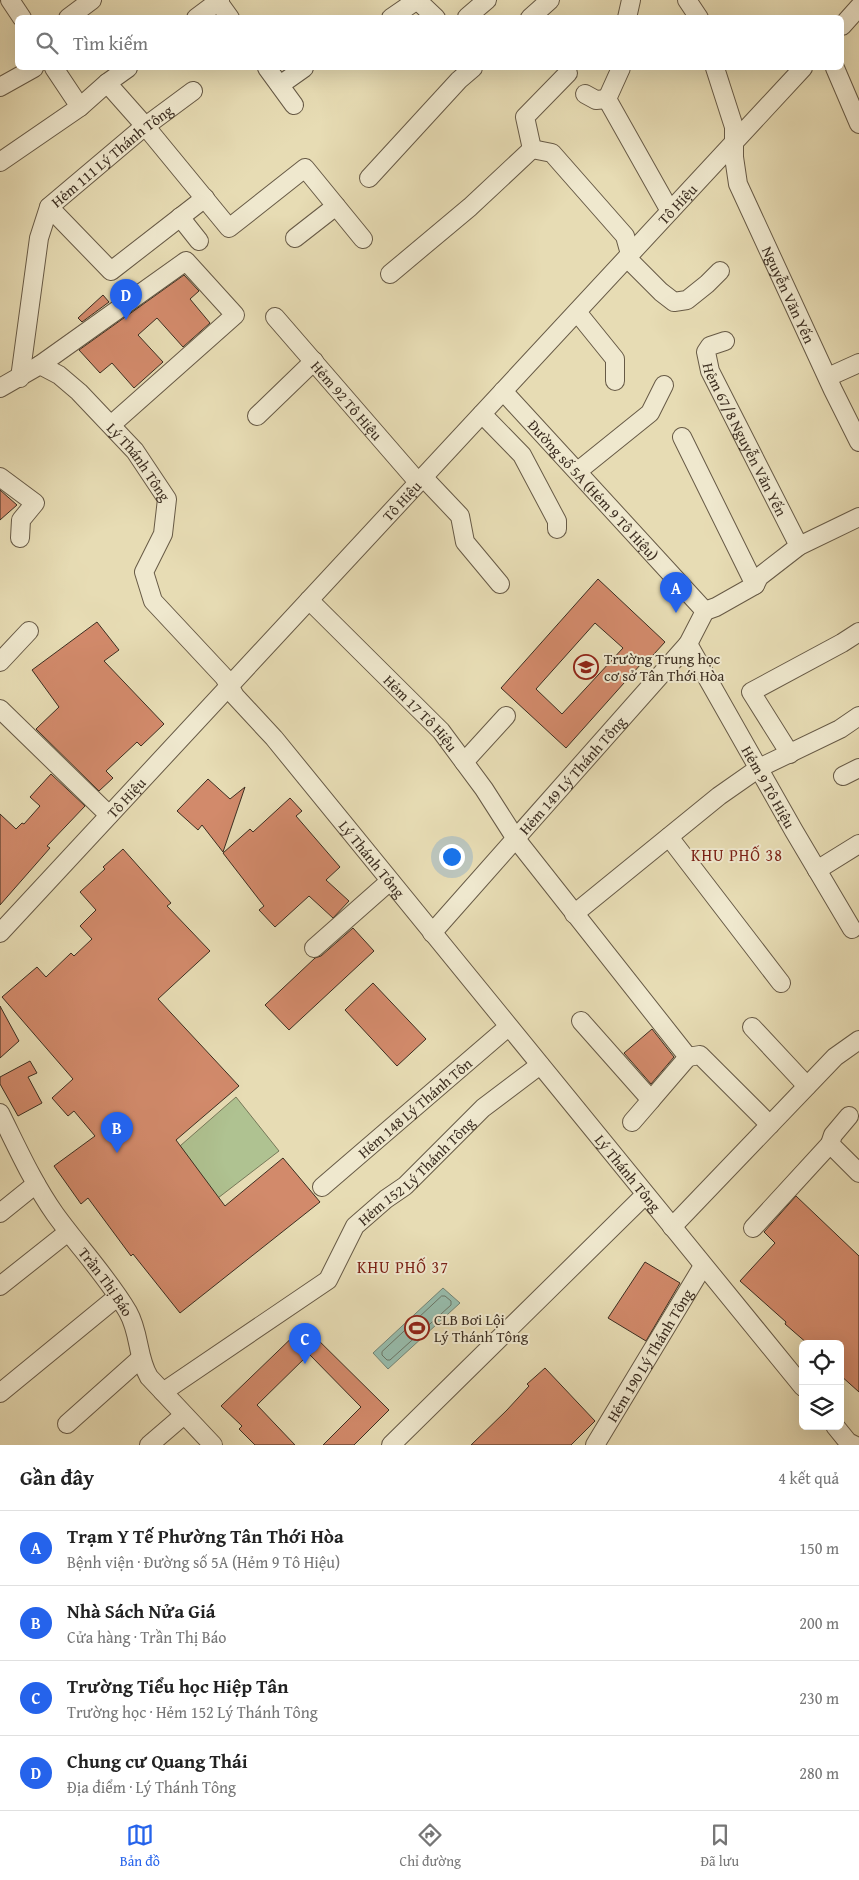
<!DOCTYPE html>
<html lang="vi">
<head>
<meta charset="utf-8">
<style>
  :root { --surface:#fff; --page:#f2f2f2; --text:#222; --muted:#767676; --line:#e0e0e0; --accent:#2563eb }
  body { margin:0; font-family:"Gentium Book Plus",serif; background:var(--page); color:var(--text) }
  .controls { position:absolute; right:15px; bottom:15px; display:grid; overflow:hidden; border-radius:8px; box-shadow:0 5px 20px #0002 }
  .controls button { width:45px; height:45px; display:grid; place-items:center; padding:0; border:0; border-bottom:1px solid var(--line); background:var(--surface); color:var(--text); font:25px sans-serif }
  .you { position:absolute; left:451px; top:856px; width:18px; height:18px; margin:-12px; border:4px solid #fff; border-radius:50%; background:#1a73e8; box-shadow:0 0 0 8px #1a73e833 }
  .badge { display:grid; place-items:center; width:32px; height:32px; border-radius:50%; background:var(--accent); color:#fff; font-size:16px; font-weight:700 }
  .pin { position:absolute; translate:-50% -41px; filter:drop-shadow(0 1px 2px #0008) }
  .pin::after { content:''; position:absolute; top:26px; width:18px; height:15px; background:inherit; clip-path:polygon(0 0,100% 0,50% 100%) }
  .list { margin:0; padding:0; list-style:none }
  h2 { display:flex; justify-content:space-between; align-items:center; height:65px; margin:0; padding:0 20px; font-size:21px }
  h2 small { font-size:16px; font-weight:400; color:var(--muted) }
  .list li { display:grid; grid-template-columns:32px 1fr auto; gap:15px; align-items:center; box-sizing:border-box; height:75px; padding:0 20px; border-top:1px solid var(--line) }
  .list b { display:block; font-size:19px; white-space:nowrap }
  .list p { margin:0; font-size:16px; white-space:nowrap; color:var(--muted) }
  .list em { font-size:16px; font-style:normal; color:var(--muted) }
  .icon { flex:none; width:28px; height:28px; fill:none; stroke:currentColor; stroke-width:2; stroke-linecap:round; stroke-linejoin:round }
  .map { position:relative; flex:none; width:859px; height:1445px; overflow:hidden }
  .search { position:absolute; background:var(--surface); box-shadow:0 5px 20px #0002; left:15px; right:15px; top:15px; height:55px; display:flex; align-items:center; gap:12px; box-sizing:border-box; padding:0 18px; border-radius:8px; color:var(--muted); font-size:19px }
  .sheet { height:365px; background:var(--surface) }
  nav { display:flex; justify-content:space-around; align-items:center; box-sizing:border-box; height:70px; border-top:1px solid var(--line); background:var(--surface); font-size:14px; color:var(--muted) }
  nav a { display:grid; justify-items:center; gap:2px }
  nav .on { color:var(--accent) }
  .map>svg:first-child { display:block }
  .green { fill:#afc291; stroke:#767859 }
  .water { fill:#97bcac; stroke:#738374 }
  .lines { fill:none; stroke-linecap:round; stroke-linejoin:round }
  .shore { stroke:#6a7566; stroke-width:1 }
  .building { fill:#d28a6b; stroke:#3c2e21; fill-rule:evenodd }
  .minor-casing { stroke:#675a46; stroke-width:20 }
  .minor { stroke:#efe8ce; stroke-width:18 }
  .labels { text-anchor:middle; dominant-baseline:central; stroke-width:4; stroke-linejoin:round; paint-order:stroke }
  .street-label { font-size:15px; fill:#3c2e21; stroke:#efe8ce }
  .poi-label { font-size:15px; fill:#3c2e21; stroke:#efe8ce; text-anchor:start }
  .neighbourhood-label { font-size:16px; letter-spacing:1px; fill:#7a1f14; stroke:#efe8ce }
</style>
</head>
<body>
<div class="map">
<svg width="859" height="1445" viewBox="0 0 859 1445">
  <rect width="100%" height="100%" fill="#e7dcb4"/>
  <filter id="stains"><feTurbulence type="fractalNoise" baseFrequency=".004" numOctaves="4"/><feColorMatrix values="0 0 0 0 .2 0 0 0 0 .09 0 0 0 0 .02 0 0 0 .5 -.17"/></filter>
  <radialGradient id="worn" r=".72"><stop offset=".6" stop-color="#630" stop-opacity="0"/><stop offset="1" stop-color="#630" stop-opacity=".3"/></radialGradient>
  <path class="green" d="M236 1097 279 1151 218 1198 180 1146Z"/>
  <path class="water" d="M443 1288 460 1303 388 1369 373 1353Z"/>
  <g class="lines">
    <path class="shore" d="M442 1296H445L451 1301V1305L390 1360H387L382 1355V1352Z"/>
  </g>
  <g class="building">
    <path d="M184 275 199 291 190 299 210 323 183 347 157 318 138 335 163 362 134 388 112 363 100 373 79 350Z"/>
    <path d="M103 295 109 302 82 322 78 318Z"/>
    <path d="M0 490 17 505 0 520Z"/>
    <path d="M598 579 665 642 643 666 641 664 566 748 501 688ZM595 623 623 648 562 714 536 689Z"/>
    <path d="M97 622 119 650 104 661 164 724 141 746 137 742 106 771 113 778 99 791 36 729 59 707 32 670Z"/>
    <path d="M51 774 85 806 47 846 50 848 0 905V814L16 829 22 823 24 824 40 806 30 797Z"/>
    <path d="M208 779 230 799 245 787 223 852 202 825 198 830 177 811Z"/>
    <path d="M290 798 302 811 296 816 340 867 326 880 349 901 333 918 309 896 275 927 259 910 264 906 223 853 250 829 253 832Z"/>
    <path d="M123 849 171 903 167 906 210 951 158 999 239 1086 176 1140 225 1206 283 1158 320 1202 180 1313 133 1254 131 1256 88 1198 81 1204 54 1166 95 1136 74 1111 68 1116 52 1098 73 1079 2 997 37 967 46 977 71 953 74 956 92 939 80 926 96 910 80 892 105 869 103 867Z"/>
    <path d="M353 928 374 951 289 1030 265 1005 315 958 321 956Z"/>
    <path d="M373 983 426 1039 397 1066 345 1010Z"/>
    <path d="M0 1006 19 1041 0 1058Z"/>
    <path d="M652 1029 674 1057 651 1084 624 1053Z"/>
    <path d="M30 1061 37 1073 28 1077 42 1103 18 1116 0 1084V1077Z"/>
    <path d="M796 1196 859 1256V1392L840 1375V1344H808L785 1324 786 1322 740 1281 775 1243 764 1232Z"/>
    <path d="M645 1262 680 1283 646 1341 608 1318Z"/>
    <path d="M304 1326 389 1410 354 1445H323L361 1407 309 1354 257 1405 295 1445H255L239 1429 242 1426 221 1406Z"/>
    <path d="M545 1368 595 1421 571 1445H471L507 1410 529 1386 527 1384Z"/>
  </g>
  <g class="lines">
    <defs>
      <g id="minor">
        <path d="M10 0 22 18"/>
        <path d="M217 0 230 18"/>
        <path d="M417 0 436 18"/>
        <path d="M687 0 699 18"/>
        <path d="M467 17 487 0"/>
        <path d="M68 18 92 0"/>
        <path d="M196 18 220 0"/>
        <path d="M391 18 417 0"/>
        <path d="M530 18 550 0"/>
        <path d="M627 18 631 0"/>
        <path d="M842 26 859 7"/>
        <path d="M54 68 80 107"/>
        <path d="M267 68 294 105"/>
        <path d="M621 68 607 99 670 211"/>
        <path id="s1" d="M715 68 734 127V157L738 184 833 390 859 442"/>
        <path d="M835 68 859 124"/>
        <path d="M107 83 146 127 229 228 305 168 363 239"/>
        <path d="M280 85 304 68"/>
        <path d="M0 87 34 68"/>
        <path d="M585 94 596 100 607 99"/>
        <path d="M532 149 552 153 625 236 630 254"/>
        <path d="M532 149 525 117 568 73"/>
        <path d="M0 162 80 107 107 83 128 68"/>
        <path d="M369 178 459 80 473 68"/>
        <path d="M49 207 111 271 205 198"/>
        <path d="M180 217 199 241"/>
        <path d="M295 238 336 206"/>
        <path d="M627 258 661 292 674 302 687 300 707 284 720 271"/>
        <path d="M390 274 470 207 532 149"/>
        <path d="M577 312 615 359V381"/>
        <path id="s2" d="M275 317 418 482"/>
        <path id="s3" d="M725 341 710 346 706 352 710 371 799 546"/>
        <path d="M40 365 186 261 235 315 111 425"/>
        <path d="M828 377 859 363"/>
        <path id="s4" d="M20 378 39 238 49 207 139 131 193 91"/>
        <path id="s5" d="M0 388 40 365 59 375 79 392 135 451 167 499 163 534 144 572 153 601 224 677 235 696 274 738 803 1387"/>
        <path id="s6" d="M503 391 705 611"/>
        <path d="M482 414 522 455 557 521V529"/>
        <path d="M257 416 314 361"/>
        <path d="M682 437 755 585"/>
        <path d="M578 471 650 413 664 385"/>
        <path d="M0 477 35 503 21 520 20 538"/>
        <path d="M423 477 460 516 465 542 500 584"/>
        <path id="s7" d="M309 600 441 731 484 789 516 839 688 1057 651 1100 581 1021"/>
        <path d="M705 611 716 607 755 585 759 577 799 546 859 517"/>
        <path id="s8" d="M688 644 794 831 852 929"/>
        <path d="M0 662 29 631"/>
        <path d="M0 709 109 815"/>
        <path d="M790 754 751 692 842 643 859 632"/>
        <path d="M464 762 506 716"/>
        <path d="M843 776 859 768"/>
        <path d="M669 837 781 983"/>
        <path d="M817 870 859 844"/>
        <path d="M574 914 719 796 759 768 840 729 859 716"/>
        <path id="s9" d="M0 933 803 68"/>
        <path id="s10" d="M432 933 688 644 705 611"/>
        <path d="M314 948 390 881"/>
        <path d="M752 1027 807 1086"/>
        <path d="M688 1057 700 1055 770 1125"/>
        <path id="s11" d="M0 1113C17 1147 33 1183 55 1214 78 1246 109 1279 128 1312 140 1333 137 1357 149 1377L213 1445"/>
        <path d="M849 1116 833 1135 830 1144 859 1173"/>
        <path d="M632 1122 651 1100"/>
        <path id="s12" d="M322 1187 508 1027"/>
        <path d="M0 1213 36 1184"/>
        <path d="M672 1227 835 1057 859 1040"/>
        <path d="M753 1228 830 1144"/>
        <path d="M0 1286 68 1232"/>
        <path id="s13" d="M163 1392 328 1280 355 1226 386 1199 405 1186 483 1108 540 1065"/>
        <path d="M0 1393 117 1297"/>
        <path d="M67 1424 141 1358"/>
        <path d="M835 1426 848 1442 854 1445"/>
        <path d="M149 1445 184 1415"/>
        <path d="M391 1445 645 1195"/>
        <path id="s14" d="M595 1445 703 1266"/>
      </g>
    </defs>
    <use href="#minor" class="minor-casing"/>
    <use href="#minor" class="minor"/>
  </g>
  <defs>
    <symbol id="school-ring" viewBox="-11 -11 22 22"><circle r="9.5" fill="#efe8ce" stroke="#8f2418" stroke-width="1.5"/><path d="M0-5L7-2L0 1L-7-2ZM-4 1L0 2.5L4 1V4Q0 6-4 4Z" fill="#8f2418"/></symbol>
    <symbol id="stadium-ring" viewBox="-11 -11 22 22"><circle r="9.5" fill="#efe8ce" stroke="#8f2418" stroke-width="1.5"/><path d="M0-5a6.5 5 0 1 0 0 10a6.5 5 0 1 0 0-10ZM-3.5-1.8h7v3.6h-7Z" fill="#8f2418"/></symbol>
  </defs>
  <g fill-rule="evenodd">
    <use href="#school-ring" x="572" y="653" width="28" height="28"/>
    <use href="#stadium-ring" x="403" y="1314" width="28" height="28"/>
  </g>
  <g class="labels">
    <g class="street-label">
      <text stroke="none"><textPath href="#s4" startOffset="255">Hẻm 111 Lý Thánh Tông</textPath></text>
      <text stroke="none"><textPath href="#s9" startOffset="995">Tô Hiệu</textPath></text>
      <text stroke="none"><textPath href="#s1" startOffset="241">Nguyễn Văn Yến</textPath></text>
      <text stroke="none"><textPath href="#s2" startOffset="110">Hẻm 92 Tô Hiệu</textPath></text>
      <text stroke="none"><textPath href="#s3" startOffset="119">Hẻm 67/8 Nguyễn Văn Yến</textPath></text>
      <text stroke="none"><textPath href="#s5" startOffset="186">Lý Thánh Tông</textPath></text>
      <text stroke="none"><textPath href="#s6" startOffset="134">Đường số 5A (Hẻm 9 Tô Hiệu)</textPath></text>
      <text stroke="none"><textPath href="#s9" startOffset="590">Tô Hiệu</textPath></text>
      <text stroke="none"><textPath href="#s7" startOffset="159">Hẻm 17 Tô Hiệu</textPath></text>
      <text stroke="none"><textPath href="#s10" startOffset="211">Hẻm 149 Lý Thánh Tông</textPath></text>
      <text stroke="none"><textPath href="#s8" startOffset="164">Hẻm 9 Tô Hiệu</textPath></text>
      <text stroke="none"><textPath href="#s9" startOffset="185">Tô Hiệu</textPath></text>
      <text stroke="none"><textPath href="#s5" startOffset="680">Lý Thánh Tông</textPath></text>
      <text stroke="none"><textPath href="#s12" startOffset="122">Hẻm 148 Lý Thánh Tôn</textPath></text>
      <text stroke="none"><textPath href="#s13" startOffset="342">Hẻm 152 Lý Thánh Tông</textPath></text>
      <text stroke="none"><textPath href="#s5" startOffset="1085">Lý Thánh Tông</textPath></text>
      <text stroke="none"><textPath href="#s11" startOffset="200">Trần Thị Báo</textPath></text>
      <text stroke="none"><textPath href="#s14" startOffset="105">Hẻm 190 Lý Thánh Tông</textPath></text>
    </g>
    <g class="poi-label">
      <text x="604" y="658">Trường Trung học<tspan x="604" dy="17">cơ sở Tân Thới Hòa</tspan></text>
      <text x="434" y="1319">CLB Bơi Lội<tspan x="434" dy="17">Lý Thánh Tông</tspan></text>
    </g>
    <g class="neighbourhood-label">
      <text x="737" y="855">KHU PHỐ 38</text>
      <text x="403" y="1267">KHU PHỐ 37</text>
    </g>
  </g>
  <rect width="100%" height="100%" filter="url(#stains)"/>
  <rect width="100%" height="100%" fill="url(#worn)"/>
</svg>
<div class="controls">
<button><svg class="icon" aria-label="locate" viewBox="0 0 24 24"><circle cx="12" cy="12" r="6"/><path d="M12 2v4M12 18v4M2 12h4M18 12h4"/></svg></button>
<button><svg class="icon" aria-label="layers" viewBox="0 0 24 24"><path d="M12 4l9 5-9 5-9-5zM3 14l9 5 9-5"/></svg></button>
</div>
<div class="you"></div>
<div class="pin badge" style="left:676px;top:613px">A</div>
<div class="pin badge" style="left:117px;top:1153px">B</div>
<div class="pin badge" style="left:305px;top:1364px">C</div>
<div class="pin badge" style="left:126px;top:320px">D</div>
<div class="search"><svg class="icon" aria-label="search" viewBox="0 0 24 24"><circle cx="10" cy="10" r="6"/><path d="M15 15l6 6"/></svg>Tìm kiếm</div>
</div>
<section class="sheet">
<h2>Gần đây<small>4 kết quả</small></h2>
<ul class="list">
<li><span class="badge">A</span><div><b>Trạm Y Tế Phường Tân Thới Hòa</b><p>Bệnh viện · Đường số 5A (Hẻm 9 Tô Hiệu)</p></div><em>150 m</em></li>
<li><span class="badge">B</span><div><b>Nhà Sách Nửa Giá</b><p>Cửa hàng · Trần Thị Báo</p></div><em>200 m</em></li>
<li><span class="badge">C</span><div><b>Trường Tiểu học Hiệp Tân</b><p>Trường học · Hẻm 152 Lý Thánh Tông</p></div><em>230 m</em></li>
<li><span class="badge">D</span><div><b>Chung cư Quang Thái</b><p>Địa điểm · Lý Thánh Tông</p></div><em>280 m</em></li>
</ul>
</section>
<nav>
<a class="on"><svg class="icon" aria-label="map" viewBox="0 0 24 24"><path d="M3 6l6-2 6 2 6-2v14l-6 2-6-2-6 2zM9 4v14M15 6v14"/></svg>Bản đồ</a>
<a><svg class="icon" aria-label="directions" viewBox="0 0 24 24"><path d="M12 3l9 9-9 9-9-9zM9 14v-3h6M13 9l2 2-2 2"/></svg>Chỉ đường</a>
<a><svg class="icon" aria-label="saved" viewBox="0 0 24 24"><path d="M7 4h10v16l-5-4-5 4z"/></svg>Đã lưu</a>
</nav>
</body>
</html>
